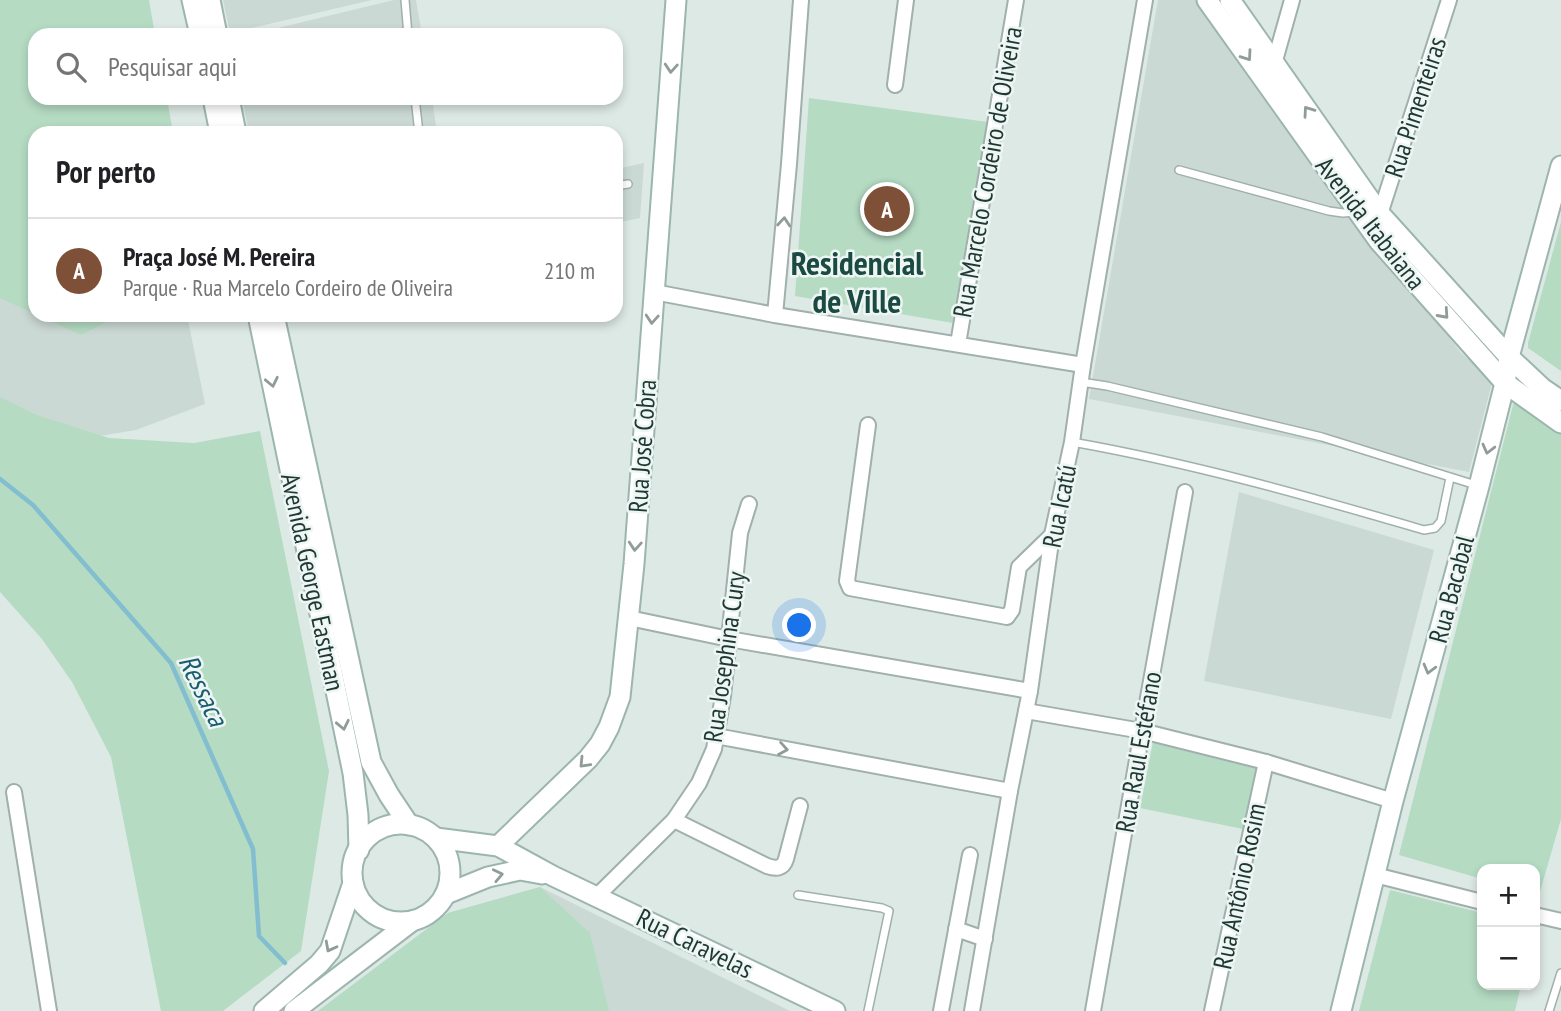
<!DOCTYPE html>
<html lang="pt">
<head>
<meta charset="utf-8">
<style>
  :root { --surface:#fff; --page:#f2f2f2; --text:#202124; --muted:#757577; --line:#e0e0e0; --accent:#7f5038 }
  body { margin:0; font-family:"PT Sans Narrow",sans-serif; background:var(--page); color:var(--text) }
  .controls { position:absolute; right:21px; bottom:21px; display:grid; overflow:hidden; border-radius:14px; box-shadow:0 4px 10px #0003 }
  .controls button { width:63px; height:63px; display:grid; place-items:center; padding:0; border:0; border-bottom:2px solid var(--line); background:var(--surface); color:var(--text); font:35px sans-serif }
  .you { position:absolute; left:800px; top:626px; width:24px; height:24px; margin:-18px; border:5px solid #fff; border-radius:50%; background:#1a73e8; box-shadow:0 0 0 10px #1a73e833 }
  .badge { display:grid; place-items:center; width:46px; height:46px; border-radius:50%; background:var(--accent); color:#fff; font-size:23px; font-weight:700 }
  .pin { position:absolute; translate:-50% -50%; border:4px solid #fff; box-shadow:0 2px 7px #0006 }
  .list { margin:0; padding:0; list-style:none }
  h2 { display:flex; justify-content:space-between; align-items:center; height:91px; margin:0; padding:0 28px; font-size:30px }
  h2 small { font-size:23px; font-weight:400; color:var(--muted) }
  .list li { display:grid; grid-template-columns:46px 1fr auto; gap:21px; align-items:center; box-sizing:border-box; height:105px; padding:0 28px; border-top:2px solid var(--line) }
  .list b { display:block; font-size:26px; white-space:nowrap }
  .list p { margin:0; font-size:23px; white-space:nowrap; color:var(--muted) }
  .list em { font-size:23px; font-style:normal; color:var(--muted) }
  .icon { flex:none; width:38px; height:38px; fill:none; stroke:currentColor; stroke-width:2; stroke-linecap:round; stroke-linejoin:round }
  .map { position:relative; flex:none; width:1561px; height:1011px; overflow:hidden }
  .search { position:absolute; background:var(--surface); box-shadow:0 4px 10px #0003; left:28px; top:28px; width:595px; height:77px; display:flex; align-items:center; gap:18px; box-sizing:border-box; padding:0 24px; border-radius:21px; color:var(--muted); font-size:26px }
  .panel { position:absolute; background:var(--surface); box-shadow:0 4px 10px #0003; left:28px; top:126px; width:595px; height:196px; border-radius:21px }
  .map>svg:first-child { display:block }
  .built { fill:#cbd9d4 }
  .green { fill:#b5dbc3 }
  .lines { fill:none; stroke-linecap:round; stroke-linejoin:round }
  .stream { stroke:#83bdd0; stroke-width:4.5 }
  .lane-casing { stroke:#a0b0ac; stroke-width:10 }
  .street-casing { stroke:#a0b0ac; stroke-width:18 }
  .secondary-casing { stroke:#9cb5ae; stroke-width:23 }
  .lane { stroke:#fff; stroke-width:7 }
  .street { stroke:#fff; stroke-width:14 }
  .secondary { stroke:#fff; stroke-width:19 }
  .oneway { stroke:#8f9c9a }
  .labels { text-anchor:middle; dominant-baseline:central; stroke-width:5; stroke-linejoin:round; paint-order:stroke }
  .street-label { font-size:26px; fill:#1f3834; stroke:#edf6f2 }
  .water-label { font-size:28px; font-style:italic; fill:#195c74; stroke:#edf6f2 }
  .district-label { font-size:33px; font-weight:bold; fill:#1b4a43; stroke:#edf6f2 }
</style>
</head>
<body>
<div class="map">
<svg width="1561" height="1011" viewBox="0 0 1561 1011">
  <rect width="100%" height="100%" fill="#dde9e5"/>
  <g class="built">
    <path d="M0 0 35 35V315H187L205 404 136 430 63 442 0 412Z"/>
    <path d="M223 0H372L230 33Z"/>
    <path d="M394 0H416L422 35H249Z"/>
    <path d="M1158 0H1196L1299 145 1462 354 1493 379 1469 472 1089 399Z"/>
    <path d="M242 98H432L437 133H249Z"/>
    <path d="M644 163 640 218 616 223V169Z"/>
    <path d="M1239 492 1434 550 1391 719 1204 681Z"/>
    <path d="M540 887 790 1011H318L448 913Z"/>
  </g>
  <g class="green">
    <path d="M0 0H149L155 35H35V98H167L173 133H35V314L0 298Z"/>
    <path d="M809 98 988 122 953 323 795 296Z"/>
    <path d="M1561 222V371L1528 348V343Z"/>
    <path d="M37 315H120L81 335Z"/>
    <path d="M0 397 37 415 109 438 194 443 260 431 329 771 301 951 223 1011H161L111 757 72 682 42 639 0 592Z"/>
    <path d="M1514 401 1561 433V819L1539 895 1535 894V869H1482V879L1399 855Z"/>
    <path d="M1153 742 1257 763 1243 829 1140 808Z"/>
    <path d="M540 887 590 933 609 1011H318L448 913Z"/>
    <path d="M1390 890 1482 913V985H1521L1515 1011H1359Z"/>
  </g>
  <g class="lines">
    <path class="stream" d="M0 479 33 505 171 663 253 849 259 936 285 963"/>
    <defs>
      <g id="lane">
        <path d="M405 0 408 35"/>
        <path d="M415 98 419 133"/>
        <path d="M1179 170 1329 211 1343 213 1355 212"/>
        <path d="M616 186 628 184"/>
        <path d="M1081 382 1107 386 1322 437 1479 486"/>
        <path d="M1072 442C1191 463 1308 496 1424 530L1435 528 1441 521 1450 478"/>
        <path d="M798 895 882 908 889 911 868 1011"/>
        <path d="M1549 1011 1561 973"/>
      </g>
      <g id="street">
        <path d="M1274 64 1292 0"/>
        <path d="M895 85 906 0"/>
        <path d="M1377 218 1380 214 1449 0"/>
        <path d="M654 292 775 315 1083 365"/>
        <path d="M775 315 789 164 801 0"/>
        <path d="M958 344 1016 0"/>
        <path d="M868 425 847 581 850 588 1007 617 1012 610 1019 567 1052 535"/>
        <path d="M629 618 729 639 1030 691"/>
        <path d="M1026 711 1142 731 1266 762 1393 801"/>
        <path d="M716 736 1010 791"/>
        <path d="M14 792 49 1011"/>
        <path d="M674 820 767 866C776 869 783 869 786 859L800 806"/>
        <path d="M1375 875 1482 902"/>
        <path d="M597 896 674 820 699 783 714 749 723 696 740 533 749 504"/>
        <path d="M1535 915 1561 921"/>
        <path d="M956 929 985 939"/>
        <path d="M941 1011 970 855"/>
        <path d="M972 1011 1010 791 1030 691 1052 535 1072 442 1083 365 1145 0"/>
        <path d="M1093 1011 1142 731 1185 492"/>
        <path d="M1212 1011 1266 762"/>
      </g>
      <g id="secondary">
        <path d="M192 0 200 35"/>
        <path d="M210 0 217 35"/>
        <path d="M1207 0 1379 241 1505 383 1561 423"/>
        <path d="M1230 0 1380 214 1509 357 1542 388 1561 401"/>
        <path d="M213 98 220 133"/>
        <path d="M229 98 236 133"/>
        <path d="M258 315 353 773 358 815 359 850"/>
        <path d="M274 315 371 762 389 795 409 825"/>
        <circle cx="401" cy="873" r="49"/>
        <path d="M436 838 498 846 553 876 835 1011"/>
        <path d="M498 846 588 759 600 744 609 727 620 697 634 564 676 0"/>
        <path d="M446 894 488 877 520 870 542 874"/>
        <path d="M264 1011 319 964 330 951 353 883"/>
        <path d="M294 1011 412 921"/>
        <path d="M1341 1011 1393 801 1479 486 1505 383 1509 357 1561 166"/>
      </g>
    </defs>
    <use href="#lane" class="lane-casing"/>
    <use href="#street" class="street-casing"/>
    <use href="#secondary" class="secondary-casing"/>
    <use href="#lane" class="lane"/>
    <use href="#street" class="street"/>
    <use href="#secondary" class="secondary"/>
  </g>
  <defs><path id="oneway-chevron" d="M-2-3.5L2.5 0L-2 3.5" fill="none" stroke-width="1.6" stroke-linecap="round" stroke-linejoin="round" transform="scale(1.75)"/></defs>
  <g class="oneway">
    <use href="#oneway-chevron" transform="translate(1247 56) rotate(55)"/>
    <use href="#oneway-chevron" transform="translate(671 68) rotate(94)"/>
    <use href="#oneway-chevron" transform="translate(1308 111) rotate(-125)"/>
    <use href="#oneway-chevron" transform="translate(784 222) rotate(-85)"/>
    <use href="#oneway-chevron" transform="translate(1444 314) rotate(48)"/>
    <use href="#oneway-chevron" transform="translate(652 319) rotate(94)"/>
    <use href="#oneway-chevron" transform="translate(272 382) rotate(78)"/>
    <use href="#oneway-chevron" transform="translate(1488 449) rotate(104)"/>
    <use href="#oneway-chevron" transform="translate(635 546) rotate(94)"/>
    <use href="#oneway-chevron" transform="translate(1429 669) rotate(105)"/>
    <use href="#oneway-chevron" transform="translate(343 725) rotate(78)"/>
    <use href="#oneway-chevron" transform="translate(783 749) rotate(10)"/>
    <use href="#oneway-chevron" transform="translate(584 763) rotate(134)"/>
    <use href="#oneway-chevron" transform="translate(498 875) rotate(-12)"/>
    <use href="#oneway-chevron" transform="translate(330 947) rotate(118)"/>
  </g>
  <g class="labels">
    <g class="street-label">
      <text transform="translate(1415 107) rotate(-72)">Rua Pimenteiras</text>
      <text transform="translate(987 172) rotate(-80)">Rua Marcelo Cordeiro de Oliveira</text>
      <text transform="translate(1371 223) rotate(52)">Avenida Itabaiana</text>
      <text transform="translate(642 446) rotate(-86)">Rua José Cobra</text>
      <text transform="translate(1059 506) rotate(-79)">Rua Icatú</text>
      <text transform="translate(313 582) rotate(78)">Avenida George Eastman</text>
      <text transform="translate(1451 589) rotate(-75)">Rua Bacabal</text>
      <text transform="translate(724 657) rotate(-82)">Rua Josephina Cury</text>
      <text transform="translate(1138 752) rotate(-80)">Rua Raul Estéfano</text>
      <text transform="translate(1239 886) rotate(-78)">Rua Antônio Rosim</text>
      <text transform="translate(695 943) rotate(26)">Rua Caravelas</text>
    </g>
    <g class="water-label">
      <text transform="translate(204 690) rotate(64)">Ressaca</text>
    </g>
    <g class="district-label">
      <text x="857" y="262">Residencial<tspan x="857" dy="38">de Ville</tspan></text>
    </g>
  </g>
</svg>
<div class="controls">
<button>+</button>
<button>−</button>
</div>
<div class="you"></div>
<div class="pin badge" style="left:887px;top:209px">A</div>
<div class="search"><svg class="icon" aria-label="search" viewBox="0 0 24 24"><circle cx="10" cy="10" r="6"/><path d="M15 15l6 6"/></svg>Pesquisar aqui</div>
<section class="panel">
<h2>Por perto<small></small></h2>
<ul class="list">
<li><span class="badge">A</span><div><b>Praça José M. Pereira</b><p>Parque · Rua Marcelo Cordeiro de Oliveira</p></div><em>210 m</em></li>
</ul>
</section>
</div>
</body>
</html>
